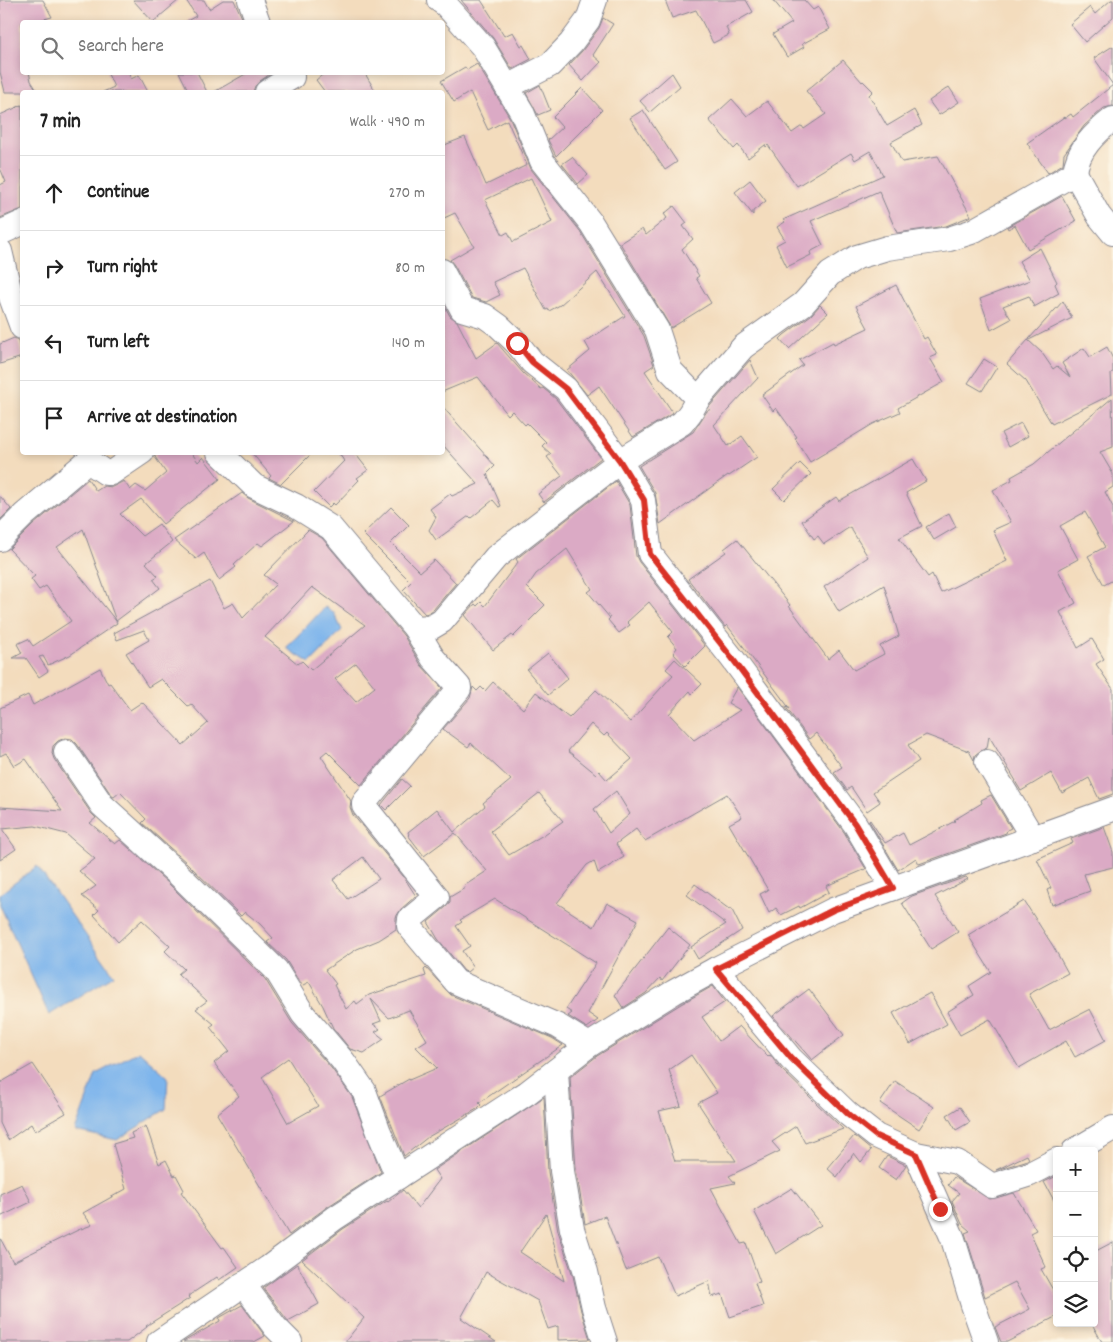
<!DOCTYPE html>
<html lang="en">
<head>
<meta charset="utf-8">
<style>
  :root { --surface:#fff; --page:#f6f6f6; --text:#222; --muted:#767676; --line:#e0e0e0 }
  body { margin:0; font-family:Dekko,sans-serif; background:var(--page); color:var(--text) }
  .controls { position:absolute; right:15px; bottom:15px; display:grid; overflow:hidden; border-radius:5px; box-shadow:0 2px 8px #0003 }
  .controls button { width:45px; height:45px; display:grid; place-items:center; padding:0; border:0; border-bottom:1px solid var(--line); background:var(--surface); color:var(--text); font:25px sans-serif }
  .stop { position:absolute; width:15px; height:15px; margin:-11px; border:4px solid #d93025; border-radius:50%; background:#fff }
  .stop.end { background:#d93025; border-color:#fff; box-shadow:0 1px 5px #0008 }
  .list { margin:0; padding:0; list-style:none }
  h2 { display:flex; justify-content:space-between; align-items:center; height:65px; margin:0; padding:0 20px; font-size:21px }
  h2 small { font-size:16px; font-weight:400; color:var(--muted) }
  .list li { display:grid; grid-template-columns:32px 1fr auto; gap:15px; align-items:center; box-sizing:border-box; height:75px; padding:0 20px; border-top:1px solid var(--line) }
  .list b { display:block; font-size:19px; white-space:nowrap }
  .list em { font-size:16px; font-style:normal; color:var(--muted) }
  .icon { flex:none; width:28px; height:28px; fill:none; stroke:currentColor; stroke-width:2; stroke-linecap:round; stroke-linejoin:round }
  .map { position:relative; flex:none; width:1113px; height:1342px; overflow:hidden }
  .search { position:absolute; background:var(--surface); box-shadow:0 2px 8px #0003; left:20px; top:20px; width:425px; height:55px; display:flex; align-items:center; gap:12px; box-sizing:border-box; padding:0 18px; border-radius:5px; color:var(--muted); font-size:19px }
  .panel { position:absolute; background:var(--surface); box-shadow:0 2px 8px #0003; left:20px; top:90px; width:425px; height:365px; border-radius:5px }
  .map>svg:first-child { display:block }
  .water { fill:#7cb4ec; stroke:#4c72a5 }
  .building { fill:#dbaac5; fill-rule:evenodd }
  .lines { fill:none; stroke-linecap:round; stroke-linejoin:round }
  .minor-casing { stroke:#87868e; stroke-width:26 }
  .minor { stroke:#fff; stroke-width:24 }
  .route { stroke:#d93025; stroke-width:6 }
</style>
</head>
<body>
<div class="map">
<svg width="1113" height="1342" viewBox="0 0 1113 1342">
  <rect width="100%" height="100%" fill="#fcf5e5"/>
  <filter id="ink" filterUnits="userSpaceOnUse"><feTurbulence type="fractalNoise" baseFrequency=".02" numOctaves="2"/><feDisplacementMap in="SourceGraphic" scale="10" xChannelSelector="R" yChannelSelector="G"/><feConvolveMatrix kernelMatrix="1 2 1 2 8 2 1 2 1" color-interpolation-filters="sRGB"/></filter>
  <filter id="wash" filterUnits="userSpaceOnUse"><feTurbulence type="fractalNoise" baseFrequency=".0096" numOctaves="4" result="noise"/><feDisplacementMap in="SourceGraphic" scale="20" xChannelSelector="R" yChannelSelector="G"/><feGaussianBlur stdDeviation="1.12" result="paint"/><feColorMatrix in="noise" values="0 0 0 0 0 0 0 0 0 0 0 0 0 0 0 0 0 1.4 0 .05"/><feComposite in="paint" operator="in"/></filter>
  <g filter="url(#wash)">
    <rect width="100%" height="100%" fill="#f3dcbd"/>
    <g class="water">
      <path d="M325 607 334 613 342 630 310 663 286 648Z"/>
      <path d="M37 866 114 975 49 1015 0 905V894Z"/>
      <path d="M139 1051 168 1077 166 1109 117 1140 75 1131 96 1074Z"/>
    </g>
    <g id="blocks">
      <g class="building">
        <path d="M0 0H43L52 17 31 22H22V72H29L31 81 38 92H5L0 72Z"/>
        <path d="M133 0H179L153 22Z"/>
        <path d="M186 0H204L209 9 223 0H234L244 22H185L196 16Z"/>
        <path d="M461 0H481L504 36 513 32 521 46 523 45 531 59 512 69 493 38Z"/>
        <path d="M665 0H746L753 12 726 27 729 35 713 43 696 10 672 18Z"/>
        <path d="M773 0H804L813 10 818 7 830 29 802 44 804 47 787 57 773 34 792 23Z"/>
        <path d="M1111 0H1113V17L1085 42 1070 24 1090 7 1095 14Z"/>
        <path d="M603 18 613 24 593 55 601 62 583 81 569 65 582 51 599 28Z"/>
        <path d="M1113 46V106L1104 108 1084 126 1064 154 1063 164 1048 173 1027 143 1064 117 1065 118 1071 114 1073 117 1113 85 1094 58Z"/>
        <path d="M843 60 862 82 863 81 873 91 869 95 887 126 914 110 922 125 891 142 902 162 938 156 971 216 946 226 897 233 879 191 811 221 823 245 810 252 811 255 787 267 776 245 785 240 777 227 785 222 783 220 883 175 870 151 855 160 851 153 797 186 768 145 766 147 765 145 748 158 738 145 734 149 709 120 732 99 747 116 767 101 792 133 802 126 804 129 826 114 806 91Z"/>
        <path d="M477 64 510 118 531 169 580 231 644 336 654 365 645 371 673 413 633 437 599 386 587 395 567 370 590 351 585 342 625 316 597 272 560 305 549 311 548 309 546 310 523 268 493 282 500 295 486 302 472 298 454 265 450 260 474 246 455 213 442 219V146L465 137 486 185 527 165 507 120 488 130 470 92 454 102 441 81 465 67 467 70ZM531 178 552 222 513 242 508 232 503 235 485 200Z"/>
        <path d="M107 72H128L131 79 139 75 148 92H103L114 87Z"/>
        <path d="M179 72H197L207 92H189Z"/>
        <path d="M249 72H273L260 81 255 86 253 92H214Z"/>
        <path d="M326 72H364L376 92H325L316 80Z"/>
        <path d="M672 73 680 86 650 112 640 101Z"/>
        <path d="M540 85 550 110 538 115 526 93Z"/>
        <path d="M949 87 959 102 939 115 929 101Z"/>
        <path d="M582 88 602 110 556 156 548 140 562 127 553 117Z"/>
        <path d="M22 105V209L0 218V185L6 182 0 168V115Z"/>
        <path d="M643 110 677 162 665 170 630 118Z"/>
        <path d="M572 157 588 175 578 184 562 164Z"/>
        <path d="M750 180 766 201 753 211V215L735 192Z"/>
        <path d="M1062 196 1076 221 1028 249 1015 225 1008 229 1007 227Z"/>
        <path d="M674 206 687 223 683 226 693 239 682 249 699 276 696 278 711 303 671 328 620 243 642 229 646 235 667 218 664 214Z"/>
        <path d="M1040 248 1057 282 1055 284 1059 293 1034 307 1029 296 1003 306 1011 319 991 330 980 299 1030 280 1019 261Z"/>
        <path d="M896 285 924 339 927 337 937 355 930 358 944 382 898 408 900 412 873 424 810 462 795 438 797 437 776 408 773 411 762 395 803 365 799 360 833 342 834 344 868 328 856 306Z"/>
        <path d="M442 301 450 316 457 321 476 358 497 343 523 373 541 389 543 388 556 399 601 458 544 502 538 494 562 476 547 457 551 454 542 446 546 442 527 423 525 425 512 411 508 415 478 377 442 392Z"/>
        <path d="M1063 301 1072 318 1029 340V339Z"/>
        <path d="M820 305 828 313 789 349 780 339 784 335 811 315Z"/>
        <path d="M14 338 18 340 22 357 0 364V344Z"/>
        <path d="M1028 340 1042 353 1053 369 1057 366 1070 377 1062 363 1084 348 1090 357 1107 347 1113 359V372L1111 373 1112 394 1052 424 1026 381 1007 364Z"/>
        <path d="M984 359 997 367 982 391 968 383Z"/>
        <path d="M750 360 758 378 714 425 728 446 742 436 757 457 729 476 728 475 660 524 655 493 639 466 693 432 707 411 711 409 709 407Z"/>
        <path d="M1112 398 1113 447 1100 452 1113 474V487L1105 492 1113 507V580L1104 585 1088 556 1105 547 1085 512 1060 526 1078 559 1058 570 1076 603 1060 612 1078 648 1092 639 1104 659 1096 664 1113 689V794L1099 799 1089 778 1062 793 1051 773 1021 791 1015 781H1016L989 736 987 748 980 751 975 755 974 760 969 751 926 735 908 745 919 761 873 792 880 802 867 811 851 787 847 790 834 772 842 767 816 733 809 739 785 706 790 709 746 650 727 625 725 627 688 579 726 552 724 549 737 539 790 605 789 606 828 659 839 650 854 670 884 654 880 646 899 636 884 585 839 612 824 587 868 557 850 527 824 544 818 536 814 539 802 521 836 497 839 501 913 459 926 481 906 493 922 526 899 538 928 577 932 574 941 593 1007 561 993 530 1011 522 993 490 1012 480 1011 477 1034 464Z"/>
        <path d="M442 406 495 466 487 474 501 506 499 507 493 500 471 518 469 516 436 540 429 530 436 517 430 509 450 494 452 496 478 484 442 444Z"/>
        <path d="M1021 423 1028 436 1008 447 1001 433Z"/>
        <path d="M155 452H191L198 462 203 457 220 479 163 524 141 499 120 514 142 536 159 524 172 542 146 563 158 576 153 579 160 588 116 621 117 623 70 655 48 665 43 656 39 657 48 671 39 677 26 658H13L22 653 17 644 28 639 33 646 71 621 46 586 39 590 31 579 35 576 9 549 33 525 88 479 96 491 104 486 112 487 124 481 130 490 136 485 145 491 166 473 155 457ZM83 529 116 621 57 547Z"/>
        <path d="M251 452H313L281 484 269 478 271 476Z"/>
        <path d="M338 452H354L368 470 357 478 359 480 335 505 333 503 329 507 314 492 344 461Z"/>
        <path d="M800 463 811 474 784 500 773 489Z"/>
        <path d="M616 481 630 505 636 556 639 562 705 646 685 666 673 653 677 648 668 637 673 632 649 602 627 622 630 625 619 633 608 620 610 618 588 592 592 589 567 549 536 574 527 587 545 605 513 637 512 635 493 650 465 615 475 604 477 606 481 602 485 606 518 562 516 559Z"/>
        <path d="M242 493 248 498 294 521 262 546 258 543 234 565 236 567 219 580 204 553 196 559 174 540Z"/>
        <path d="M0 496 11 509 0 520Z"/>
        <path d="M391 507 409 525 391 543 420 572 434 560 456 583 433 610 428 613 425 614 403 590 411 582 363 534Z"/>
        <path d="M949 513 956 527 934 540 926 527Z"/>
        <path d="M308 530 322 538 404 636 421 665 442 688 361 785 327 751 321 756 351 801 350 807 353 815 403 876 416 896 401 909 396 917V929L379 940 357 949 325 970 336 984 334 985 346 1009 355 1001 357 1004 369 995 426 976 424 970 426 968 451 995 552 1038 563 1045 479 1103 481 1105 477 1109 428 1137 404 1156 380 1096 409 1079V1080L437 1068 416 1047 427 1040 409 1010 389 1018 371 999 381 1021 373 1024 380 1029 375 1032 384 1039 364 1053 350 1049 333 1028 323 1006 309 982 303 985 300 983 286 960 267 942 273 938 260 924 245 912 241 916 187 863 142 823 146 819 120 792 114 797 112 796 77 744 72 739 65 738 58 741 53 746 52 753 54 759 91 813 96 818 90 823 115 844 120 840 168 883 265 979 292 1023 332 1069 352 1097 381 1172 327 1207 289 1235 217 1114 239 1096 214 1063 229 1051 210 1027 214 1024 196 1009 207 1001 178 974 184 969 165 951 170 946 142 920 118 942 94 915 99 910 82 896 96 886 79 871 95 859 66 834 35 826 2 829 16 849 0 860V807L62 811 26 759 14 766 6 753 0 756V708L28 695 33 705 100 668 108 684 110 683 130 710 142 702 183 745 208 723 191 704 188 706 161 679 148 687 126 653 149 640 144 630 117 640 114 633 210 581 224 608 233 603 243 618 276 584 264 575ZM312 587 365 625 311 670 302 661 298 664 265 637ZM356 663 375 687 356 702 335 679ZM363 857 379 879 348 899 333 880ZM288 1058 318 1106 288 1123 262 1077Z"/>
        <path d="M548 653 568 678 548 695 527 670Z"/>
        <path d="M675 659 702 684 692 694 690 691 669 714 694 740 740 710 728 703 737 687 844 832 866 869 826 886 829 892 800 908 799 906 781 915 776 908 769 913 760 894 768 890 729 824 742 817 727 794 645 841 636 829 616 844 624 857 598 873 594 861 587 865 557 903 594 927 607 903 638 920 588 1013 598 1020 587 1028 568 1016 572 1013 566 1009 596 963 495 899 460 920 462 922 456 926 470 946 462 951 473 967 467 972 464 971 438 939 428 922 446 907 450 902V897L465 888 464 886 487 871 455 833 424 856 408 835 409 834 408 832 437 809 454 832 485 806 483 803 511 780 471 743 468 747 443 729 470 698 473 687 477 691 481 687 485 691 493 682 523 709 536 692 569 718 596 690 630 722 673 675 666 669ZM591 724 604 736 607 733 632 759 607 780 599 771 596 774 568 751ZM616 791 630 814 609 833 594 809ZM539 793 563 821 545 834 509 855 491 831Z"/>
        <path d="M402 779 410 786 386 810 381 805Z"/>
        <path d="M991 795 1011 828 1007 830 1006 833 919 864 916 858 898 870 869 821 870 820 885 843 903 833 909 845 955 821 954 820 982 803 981 800Z"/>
        <path d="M1104 827 1113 852V867L1084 874 1090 891 1052 905 1047 890 1051 888 1037 859 1073 843 1071 839Z"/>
        <path d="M966 877 968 879 935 896 958 932 931 949 902 903 912 896Z"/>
        <path d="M695 884 729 909 731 908 742 930 698 959 691 947 726 924 687 895Z"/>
        <path d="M1024 901 1053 946 1068 973 1029 994 1049 1030 1090 1009 1106 1040 1075 1057 1066 1041 1019 1068 990 1019 960 1035 947 1012 974 995 969 986 991 972 968 935Z"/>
        <path d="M668 927 690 945 662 981 660 978 646 993 623 1008 615 995Z"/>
        <path d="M713 986 725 1002 702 1017 719 1041 739 1026 768 1057 770 1055 781 1069 843 1129 805 1143 796 1126 772 1142 780 1151 729 1176 735 1183 711 1188 741 1244 746 1243 760 1282 755 1283 763 1306 730 1317 722 1294 712 1297 709 1281 675 1296 658 1257 626 1270 605 1216 585 1224 576 1169 570 1077 597 1056 681 1004ZM691 1055 717 1093 698 1103 736 1161H675L659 1111 681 1106 669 1070Z"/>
        <path d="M809 989 844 1035 812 1060 773 1016Z"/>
        <path d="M930 993 947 1024 910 1044 893 1013Z"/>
        <path d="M33 1064 66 1113 35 1131 31 1124 8 1140 0 1123V1083Z"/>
        <path d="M895 1081 934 1107 919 1129 880 1103Z"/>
        <path d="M544 1097 548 1172 558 1231 573 1276 581 1311 590 1339 558 1340V1326L548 1329 538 1301 486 1272 461 1318 496 1342H345L364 1318 302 1260 343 1229 387 1201 388 1202 403 1190 418 1208 440 1179 434 1170ZM546 1214 564 1281 520 1252Z"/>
        <path d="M960 1107 970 1122 956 1130 947 1115Z"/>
        <path d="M146 1126 159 1164 166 1160 174 1176 176 1175 184 1190 181 1192 222 1248 224 1247 238 1267 219 1280 217 1277 188 1296 190 1298 146 1326 147 1327 127 1342H0V1238L13 1262 78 1230 92 1225 83 1213 126 1189 113 1144 133 1138 131 1133Z"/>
        <path d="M854 1136 871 1150 861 1162 854 1153 837 1177 827 1168Z"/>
        <path d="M1027 1155 1029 1159 1025 1161 996 1170Z"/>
        <path d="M887 1156 906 1165 896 1180 879 1168Z"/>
        <path d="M1057 1176V1206L1044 1182Z"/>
        <path d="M954 1177 990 1199 1014 1193 1036 1230 1030 1233 1046 1267 1041 1269 1057 1297V1316L1007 1342H1001L995 1327 1030 1309 1015 1282 985 1297 965 1233 970 1231 962 1224 952 1201 959 1193 948 1185Z"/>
        <path d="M22 1184 31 1202 0 1217V1194Z"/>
        <path d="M792 1188 821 1225 776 1254 754 1211Z"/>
        <path d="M1113 1242V1342H1102L1092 1324 1094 1323V1252Z"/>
        <path d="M297 1264 319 1304 288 1321 263 1288Z"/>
        <path d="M242 1305 265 1336 254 1342H183L220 1321 219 1318Z"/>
      </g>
    </g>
  </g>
  <g filter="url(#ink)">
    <use href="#blocks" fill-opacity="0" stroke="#87868e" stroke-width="1"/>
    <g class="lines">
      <defs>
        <g id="minor">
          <path d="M250 0 258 22"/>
          <path d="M439 0 446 5 483 47 522 112 542 161 591 223 657 330 670 370 698 399 743 347 803 304 830 274 857 257 887 248 949 239 971 232 1075 173 1099 216 1113 233"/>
          <path d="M507 87 550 65 571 43 588 20 595 0"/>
          <path d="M267 92 292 77"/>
          <path d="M1075 173C1077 150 1095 133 1113 119"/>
          <path d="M0 233 22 223"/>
          <path d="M0 251 11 297 22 327"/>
          <path d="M698 399 690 413 682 423 620 461 643 500 650 554 732 658 855 824 893 888"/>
          <path d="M219 452 254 486 296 506 331 528 415 628 432 627 442 621 496 557 620 461 566 389 532 362 517 343 499 326 485 316 462 309 442 271"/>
          <path d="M0 539 24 515 88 461 106 473H111L142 452"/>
          <path d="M415 628 433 658 459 687V689L364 803V806L437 897 410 919 409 926 456 982 558 1026 589 1045"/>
          <path d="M66 752 102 805 177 873 276 970 303 1014 343 1061 364 1091 379 1132 398 1177"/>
          <path d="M987 762 1033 838"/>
          <path d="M716 969 791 1059 848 1114 876 1136 916 1154 953 1239 973 1305 986 1342"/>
          <path d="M556 1071 562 1171 572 1229 586 1272 594 1308 605 1342"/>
          <path d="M1074 1151 1113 1128"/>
          <path d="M916 1154 957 1162 992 1186 1030 1174 1057 1160"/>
          <path d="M243 1284 275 1327 290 1342"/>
          <path d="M159 1342 268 1268 335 1218 527 1093 589 1045 674 992 716 969 833 910 1113 809"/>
        </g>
      </defs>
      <use href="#minor" class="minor-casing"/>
      <use href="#minor" class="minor"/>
    </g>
  </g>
  <g class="lines" filter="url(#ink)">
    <path class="route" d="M517 343 532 362 566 389 620 461 644 500 650 554 732 658 855 824 893 888 833 910 716 969 791 1058 848 1114 876 1136 916 1154 940 1209"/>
  </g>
</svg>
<div class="controls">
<button>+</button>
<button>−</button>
<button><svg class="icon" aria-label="locate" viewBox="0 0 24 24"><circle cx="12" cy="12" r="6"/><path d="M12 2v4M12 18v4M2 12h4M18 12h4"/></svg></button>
<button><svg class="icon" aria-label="layers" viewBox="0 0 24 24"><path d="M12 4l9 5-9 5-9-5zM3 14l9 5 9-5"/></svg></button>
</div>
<div class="stop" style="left:517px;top:343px"></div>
<div class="stop end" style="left:940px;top:1209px"></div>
<div class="search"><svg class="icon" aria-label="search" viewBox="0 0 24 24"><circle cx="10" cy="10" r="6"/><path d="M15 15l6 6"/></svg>Search here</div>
<section class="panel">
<h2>7 min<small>Walk · 490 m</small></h2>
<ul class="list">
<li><svg class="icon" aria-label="ahead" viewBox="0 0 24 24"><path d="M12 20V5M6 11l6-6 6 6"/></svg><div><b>Continue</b></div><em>270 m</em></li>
<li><svg class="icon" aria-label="right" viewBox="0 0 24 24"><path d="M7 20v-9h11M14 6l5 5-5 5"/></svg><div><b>Turn right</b></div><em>80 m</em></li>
<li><svg class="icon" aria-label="left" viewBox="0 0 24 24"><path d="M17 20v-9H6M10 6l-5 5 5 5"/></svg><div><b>Turn left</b></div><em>140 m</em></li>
<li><svg class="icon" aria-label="arrive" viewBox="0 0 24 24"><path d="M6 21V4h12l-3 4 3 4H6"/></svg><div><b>Arrive at destination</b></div></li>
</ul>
</section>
</div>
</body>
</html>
